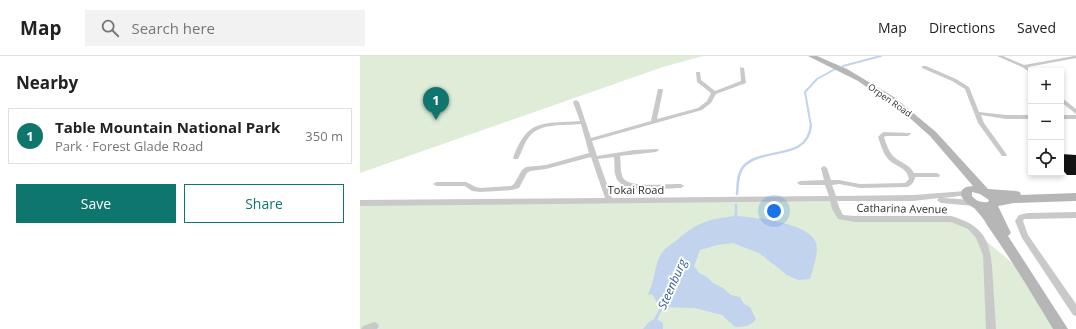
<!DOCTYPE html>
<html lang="en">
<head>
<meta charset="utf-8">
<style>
  :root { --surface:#fff; --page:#f2f2f2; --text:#222; --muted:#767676; --line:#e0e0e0; --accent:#0f766e }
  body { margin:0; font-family:"Open Sans",sans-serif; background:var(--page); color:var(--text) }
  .controls { position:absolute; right:12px; top:12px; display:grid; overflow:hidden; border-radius:0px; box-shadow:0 2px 6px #0003 }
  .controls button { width:36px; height:36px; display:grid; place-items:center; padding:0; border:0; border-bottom:1px solid var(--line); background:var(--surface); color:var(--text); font:20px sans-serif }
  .you { position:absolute; left:414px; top:155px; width:14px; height:14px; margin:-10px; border:3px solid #fff; border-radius:50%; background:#1a73e8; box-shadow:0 0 0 6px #1a73e833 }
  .badge { display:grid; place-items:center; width:26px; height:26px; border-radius:50%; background:var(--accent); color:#fff; font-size:13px; font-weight:700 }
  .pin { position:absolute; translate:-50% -33px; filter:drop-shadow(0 1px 2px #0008) }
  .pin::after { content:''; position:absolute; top:21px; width:14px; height:12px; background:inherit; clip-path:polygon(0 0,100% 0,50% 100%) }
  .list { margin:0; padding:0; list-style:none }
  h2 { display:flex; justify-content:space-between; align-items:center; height:52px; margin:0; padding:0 16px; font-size:17px }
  h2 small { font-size:13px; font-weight:400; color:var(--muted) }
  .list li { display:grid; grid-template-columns:26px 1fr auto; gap:12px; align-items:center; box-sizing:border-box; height:56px; margin:0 8px 8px; padding:0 8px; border:1px solid var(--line); border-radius:0px }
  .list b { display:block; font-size:15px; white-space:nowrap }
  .list p { margin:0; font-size:13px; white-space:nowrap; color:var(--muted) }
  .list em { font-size:13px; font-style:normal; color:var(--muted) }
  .actions { display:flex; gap:8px; padding:12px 16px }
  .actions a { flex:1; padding:9px 0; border:1px solid var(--accent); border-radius:0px; text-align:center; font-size:14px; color:var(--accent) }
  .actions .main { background:var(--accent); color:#fff }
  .icon { flex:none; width:22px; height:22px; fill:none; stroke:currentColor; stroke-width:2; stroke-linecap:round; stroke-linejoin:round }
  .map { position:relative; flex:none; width:716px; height:273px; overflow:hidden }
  header { display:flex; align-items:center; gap:24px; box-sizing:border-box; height:56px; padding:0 20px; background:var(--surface); border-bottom:1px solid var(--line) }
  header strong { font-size:19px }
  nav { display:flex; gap:22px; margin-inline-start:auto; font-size:14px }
  .search { width:280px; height:36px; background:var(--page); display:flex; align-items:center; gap:10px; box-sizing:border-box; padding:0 14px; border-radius:0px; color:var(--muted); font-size:15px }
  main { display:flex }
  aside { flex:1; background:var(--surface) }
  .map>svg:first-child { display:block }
  .green { fill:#deecd8 }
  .water { fill:#c2d3ed }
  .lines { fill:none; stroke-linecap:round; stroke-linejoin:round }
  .stream-far2 { stroke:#c2d3ed; stroke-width:2 }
  .stream-far1 { stroke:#c2d3ed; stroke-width:2.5 }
  .stream { stroke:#c2d3ed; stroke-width:3 }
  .building { fill:#131313 }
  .street { fill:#c9c9c9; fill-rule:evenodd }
  .secondary { fill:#b6b6b6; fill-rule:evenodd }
  .labels { text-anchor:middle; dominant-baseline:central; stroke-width:4; stroke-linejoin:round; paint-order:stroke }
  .far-street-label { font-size:9px; fill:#2c2c2c; stroke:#fff }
  .street-label { font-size:11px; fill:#2c2c2c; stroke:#fff }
  .water-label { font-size:12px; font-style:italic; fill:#355a94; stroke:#fff }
</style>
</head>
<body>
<header>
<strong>Map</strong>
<div class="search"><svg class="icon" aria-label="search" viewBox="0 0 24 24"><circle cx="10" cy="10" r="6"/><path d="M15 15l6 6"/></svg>Search here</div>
<nav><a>Map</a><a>Directions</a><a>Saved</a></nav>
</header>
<main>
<aside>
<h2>Nearby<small></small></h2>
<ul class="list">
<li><span class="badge">1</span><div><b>Table Mountain National Park</b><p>Park · Forest Glade Road</p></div><em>350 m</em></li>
</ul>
<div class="actions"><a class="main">Save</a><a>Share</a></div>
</aside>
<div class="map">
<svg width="716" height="273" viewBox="0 0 716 273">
  <rect width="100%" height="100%" fill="#fff"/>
  <g class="green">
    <path d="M0 0H343L303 11 0 117Z"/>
    <path d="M472 143 485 162 598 165 612 173 669 221 699 273H0V147Z"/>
  </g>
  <g class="water">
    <path d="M376 160C394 161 450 167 456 187 459 197 453 212 450 223L438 224 427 219 399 197 373 187 357 189 340 194 334 210 339 217 347 221 353 227 363 232 371 239 380 241 384 248 390 251 396 263C391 270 384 271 375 271L362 259 335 252 302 251 297 247 293 239 288 238C294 227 294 214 299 202 303 193 309 190 317 184 338 166 348 163 376 160Z"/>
    <path d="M296 263 303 267V273H283L290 265Z"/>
  </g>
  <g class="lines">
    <g class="stream-far2">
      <path d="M483 10 521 0"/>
      <path d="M451 70 445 36 457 23 475 13"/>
    </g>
    <g class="stream-far1">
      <path d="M377 138C378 129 377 119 383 111 401 90 448 106 451 69"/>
      <path d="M376 149V160"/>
    </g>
    <g class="stream">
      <path d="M374 163 376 159"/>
      <path d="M295 265 303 248"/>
    </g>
  </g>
  <path class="building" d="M701 98 716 99V119H707L701 112Z"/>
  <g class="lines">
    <g class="street">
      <path d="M637 0H643L664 9 714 0H716V2L668 11 673 15H671V17L662 11Z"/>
      <path d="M562 10H566L596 23 609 31 619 56 646 59H671V63H646L621 59 624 67 647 99 646 100H642L618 67 605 33 592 25 562 12Z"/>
      <path d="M380 11 384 12 386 27 356 38 351 47 342 54 232 85 237 100 274 94 298 93 299 94 296 96 260 100C261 107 260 116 263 122 270 133 309 127 321 128L324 130 321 132C306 132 269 138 259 126 253 120 255 109 254 101L238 103 252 142 469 140 465 129H440L437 127 440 125 464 124 461 112 464 110 467 112 471 124H479L500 128 545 127 549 123C547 111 536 111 529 104 523 98 521 89 518 81L522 77 524 76 550 77 551 78 548 80H526L524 81C526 88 529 96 534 101 541 107 549 108 554 117H577L580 119 579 121H555C555 125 551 130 547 131L500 132 479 128 472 129 476 140 553 139 606 135 610 137 608 139 583 142 613 144 617 147 616 149 613 150 581 147 577 144 579 142 553 145H477L480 153 483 159 495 160H591C630 171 631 191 633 226 634 242 635 257 636 273H626L623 199 616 182 608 173 591 166H495L478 163 472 153 470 145 0 150V144L245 142 231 101 186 113 170 115 167 117 159 132 152 134 120 136 112 135 105 130H76L73 128 76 126H106L116 131 120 132 151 130 154 128 162 114 166 111 186 109 229 97 221 68C205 70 180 66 169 81 164 87 162 96 158 103H154L153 102C168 62 182 68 220 65L213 46 214 45 216 44 219 46 231 82 291 65 298 33H302L303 34 297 63 338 52 347 45 351 37 337 26 336 16H340L341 24 355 35 381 25Z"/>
      <path d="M701 41 716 53V58L701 46Z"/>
      <rect x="701" y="59" width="15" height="4"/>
      <path d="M716 156V162L668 163H664L663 165 668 179 716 248V260L713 259 662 182 655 165 659 159 668 157Z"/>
      <path d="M14 266 17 267 19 270 17 273H1L3 270Z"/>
    </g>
    <path class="secondary" d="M448 0H457L487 13 534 41 576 76 628 133 656 135 660 136 661 139 716 137V145L654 147 638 150 651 177 648 180 708 273H693C672 238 651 203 627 169 624 163 619 157 614 152 608 148 598 142 602 134L606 131 613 130 570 80 543 56 498 25ZM612 136 620 138 629 144 628 146C621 147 616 145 612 140Z"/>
  </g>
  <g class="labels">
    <g class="far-street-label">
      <text transform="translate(530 44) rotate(35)">Orpen Road</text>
    </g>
    <g class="street-label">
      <text x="276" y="133">Tokai Road</text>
      <text transform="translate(542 152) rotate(1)">Catharina Avenue</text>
    </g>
    <g class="water-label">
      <text transform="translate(312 228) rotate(-66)">Steenburg</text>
    </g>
  </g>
</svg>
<div class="controls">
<button>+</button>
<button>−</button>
<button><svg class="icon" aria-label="locate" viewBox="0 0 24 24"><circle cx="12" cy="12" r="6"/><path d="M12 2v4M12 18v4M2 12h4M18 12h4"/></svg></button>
</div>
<div class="you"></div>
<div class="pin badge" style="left:76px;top:64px">1</div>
</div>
</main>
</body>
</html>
